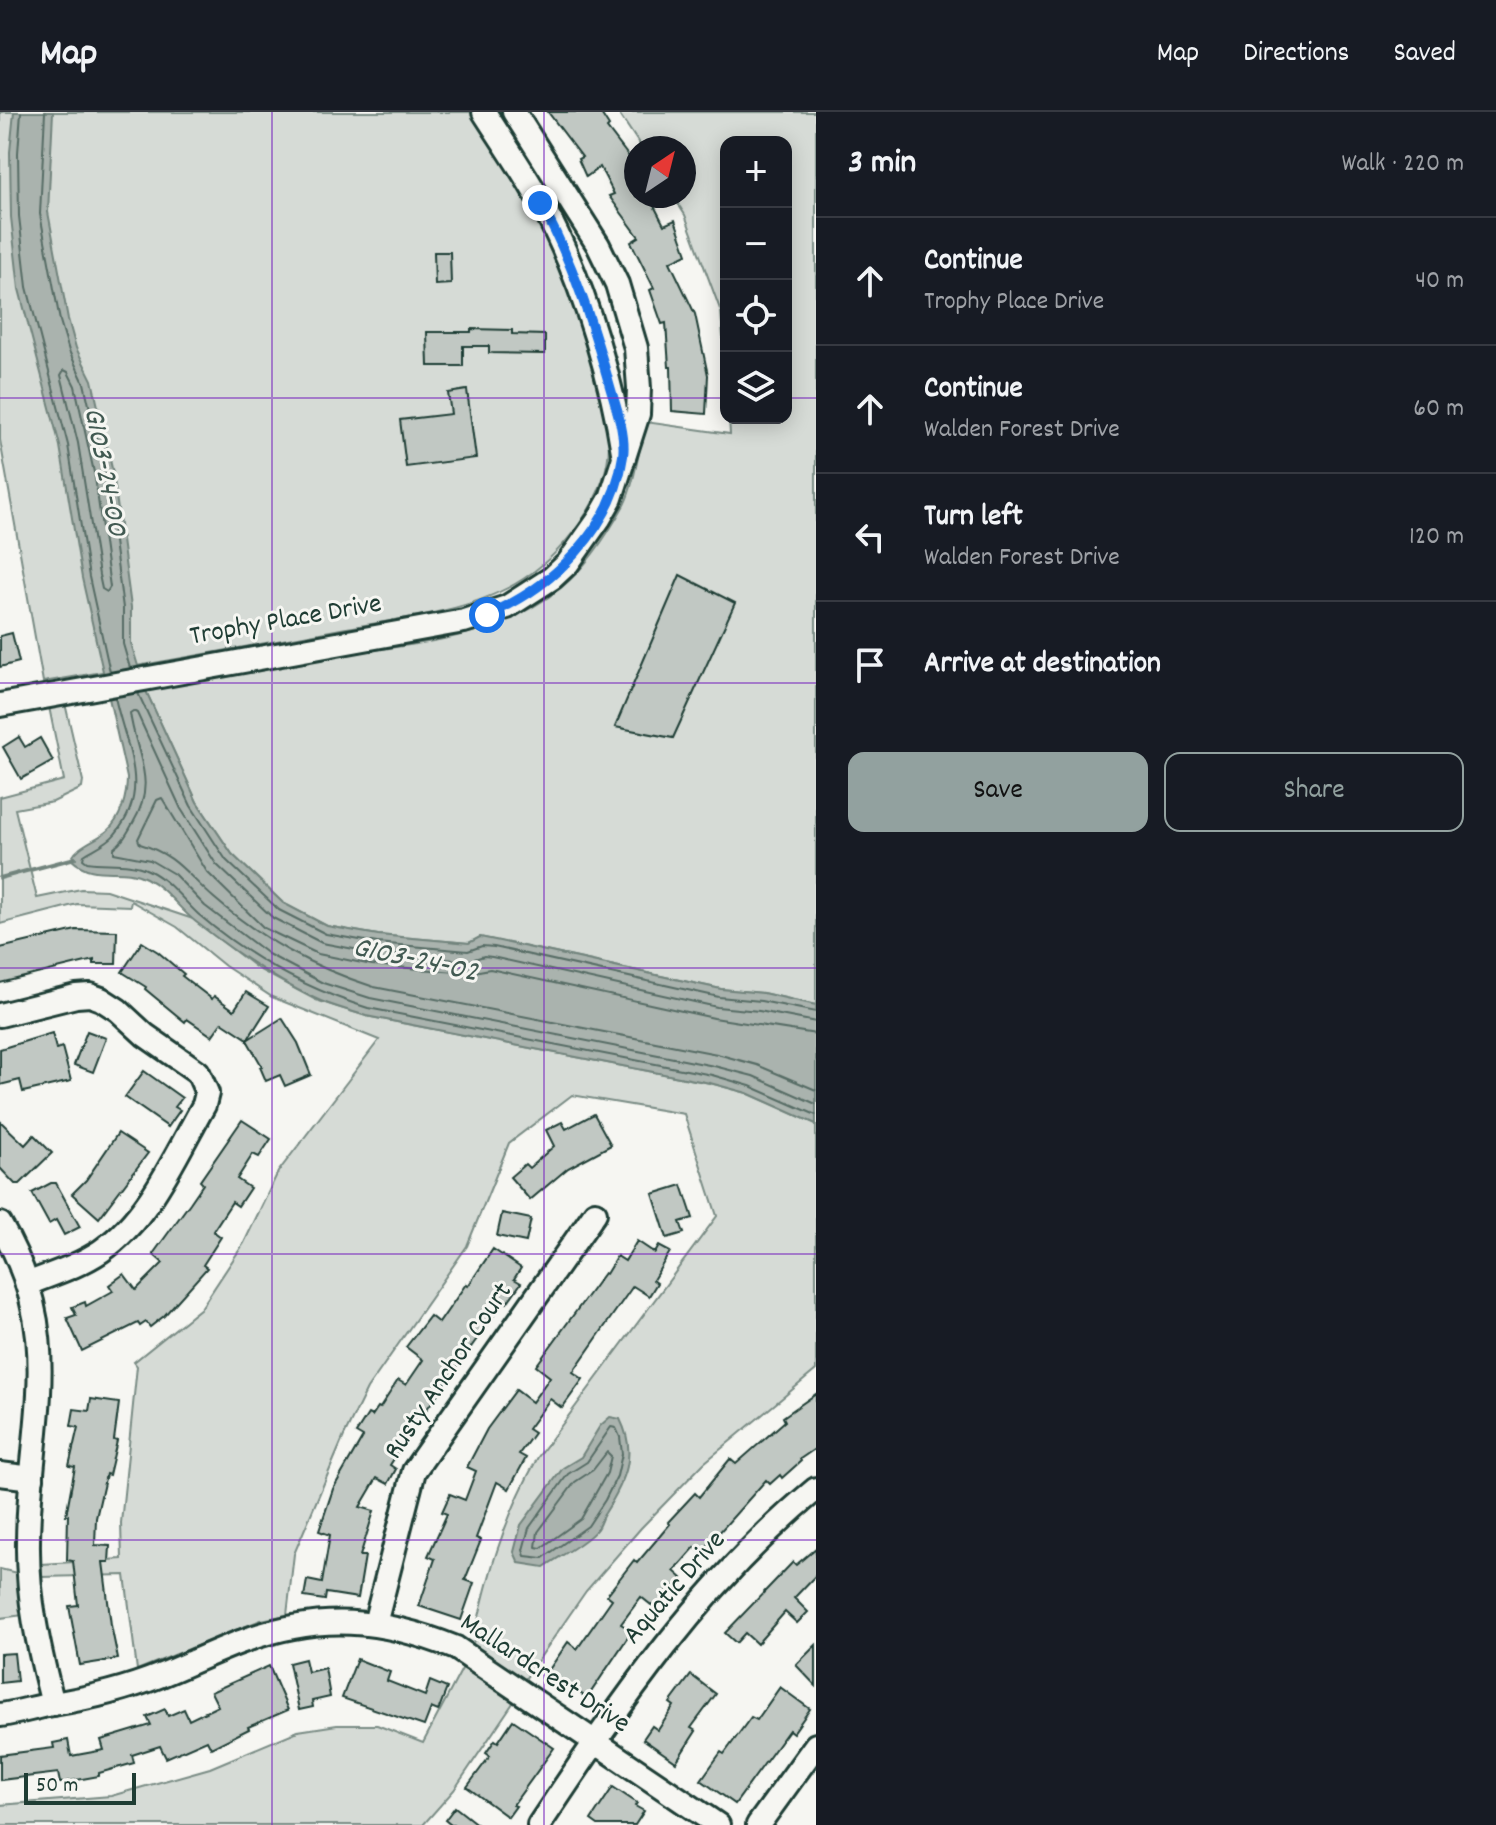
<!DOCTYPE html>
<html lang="en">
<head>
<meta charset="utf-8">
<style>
  :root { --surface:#171b24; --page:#20242c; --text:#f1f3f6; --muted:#9ea1a6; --line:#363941; --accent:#92a19f }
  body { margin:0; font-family:Dekko,sans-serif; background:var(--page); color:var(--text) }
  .controls { position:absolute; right:24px; top:24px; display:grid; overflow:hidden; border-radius:16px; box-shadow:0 4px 20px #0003 }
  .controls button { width:72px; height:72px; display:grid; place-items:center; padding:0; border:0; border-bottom:2px solid var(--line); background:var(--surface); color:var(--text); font:40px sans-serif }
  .compass { position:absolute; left:624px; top:24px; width:72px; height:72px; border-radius:50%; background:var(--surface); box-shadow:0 4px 20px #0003; rotate:35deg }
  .scale { position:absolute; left:24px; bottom:20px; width:112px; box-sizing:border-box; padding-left:8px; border:4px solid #1f3d34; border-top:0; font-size:22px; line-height:28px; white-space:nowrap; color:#1f3d34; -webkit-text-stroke:6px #f6f6f2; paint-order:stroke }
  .stop { position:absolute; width:24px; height:24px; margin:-18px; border:6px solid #1a73e8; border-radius:50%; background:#fff }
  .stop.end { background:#1a73e8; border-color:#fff; box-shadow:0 2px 8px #0008 }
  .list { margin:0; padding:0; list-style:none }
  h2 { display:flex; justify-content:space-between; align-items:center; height:104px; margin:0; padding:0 32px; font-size:34px }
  h2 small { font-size:26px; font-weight:400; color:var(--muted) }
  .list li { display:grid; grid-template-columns:52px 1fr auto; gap:24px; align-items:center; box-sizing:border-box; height:128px; padding:0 32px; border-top:2px solid var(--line) }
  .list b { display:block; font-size:30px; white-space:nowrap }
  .list p { margin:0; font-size:26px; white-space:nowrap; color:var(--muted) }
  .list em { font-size:26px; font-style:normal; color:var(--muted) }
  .actions { display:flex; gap:16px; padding:24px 32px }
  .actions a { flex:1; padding:18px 0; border:2px solid var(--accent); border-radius:16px; text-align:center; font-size:28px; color:var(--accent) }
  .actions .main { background:var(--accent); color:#111 }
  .icon { flex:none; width:44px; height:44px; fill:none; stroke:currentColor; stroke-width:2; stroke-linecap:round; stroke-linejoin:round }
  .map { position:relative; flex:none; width:816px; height:1713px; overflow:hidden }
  header { display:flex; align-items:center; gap:48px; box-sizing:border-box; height:112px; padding:0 40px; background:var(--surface); border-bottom:2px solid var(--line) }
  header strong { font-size:38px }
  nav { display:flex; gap:44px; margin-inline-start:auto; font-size:28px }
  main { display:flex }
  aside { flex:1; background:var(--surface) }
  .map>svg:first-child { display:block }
  .green { fill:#d6dbd6; stroke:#7a8c85; stroke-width:2 }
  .water { fill:#aab3ae; stroke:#72847d; stroke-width:2 }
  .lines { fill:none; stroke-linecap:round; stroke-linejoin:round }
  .shore { stroke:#576c65; stroke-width:2 }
  .stream { stroke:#72847d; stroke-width:4 }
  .building { fill:#c1c8c3; stroke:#1f3d34; stroke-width:2 }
  .minor-casing { stroke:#1f3d34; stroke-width:28 }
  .minor { stroke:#f6f6f2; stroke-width:22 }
  .route { stroke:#1a73e8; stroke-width:10 }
  .grid { fill:none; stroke:#7b2cbf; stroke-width:2; stroke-opacity:0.55 }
  .labels { text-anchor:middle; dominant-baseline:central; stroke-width:6; stroke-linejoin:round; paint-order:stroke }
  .street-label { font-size:28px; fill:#1f3d34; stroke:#f6f6f2 }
  .water-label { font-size:30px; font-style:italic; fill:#425a52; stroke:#f6f6f2 }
</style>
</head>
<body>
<header>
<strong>Map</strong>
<nav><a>Map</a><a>Directions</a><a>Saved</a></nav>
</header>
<main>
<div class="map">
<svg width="816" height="1713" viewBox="0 0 816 1713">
  <rect width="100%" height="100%" fill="#f6f6f2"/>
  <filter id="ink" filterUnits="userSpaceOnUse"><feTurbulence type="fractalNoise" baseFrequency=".0125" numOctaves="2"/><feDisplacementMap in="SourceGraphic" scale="16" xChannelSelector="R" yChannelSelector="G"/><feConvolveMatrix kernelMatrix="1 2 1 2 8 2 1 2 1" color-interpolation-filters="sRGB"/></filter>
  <g filter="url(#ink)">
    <g class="green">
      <path d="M0 0H474C496 35 522 71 540 108 562 152 576 198 590 244 599 273 609 301 609 332 609 386 560 446 515 472 464 501 398 507 341 517 242 536 143 553 43 570L0 328Z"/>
      <path d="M618 0H816V893L763 881 721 877 480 825 469 831 378 823 327 814 283 791 232 742 197 690 145 577C214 559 285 551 355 541 429 530 502 524 562 475 587 454 608 422 624 393 635 371 639 335 646 310L730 322 729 306H786V30H726V264L721 200 685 103 673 84H684V36H642Z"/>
      <path d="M64 587 83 669 82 676 53 690 15 697 37 786 81 777 106 778 193 807 258 857 316 888 366 904 710 971 747 981 816 1012V1258L704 1351 641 1416 586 1479 523 1570 472 1536C487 1465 503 1408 538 1345L717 1104 684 1002 572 983 509 1031 467 1134 367 1277 344 1324 294 1442 287 1503 261 1508 137 1558 125 1463 42 1465V1452L122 1447 121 1411 137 1254 134 1250 201 1196 244 1131 278 1060 379 928 272 885 225 854 177 815 131 789 130 794 77 792 0 812V685L64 668 48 590Z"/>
      <path d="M0 1457 17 1461 24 1503 0 1506Z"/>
      <path d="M464 1553 515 1588 454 1678 423 1713H0V1693L111 1684 210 1656 298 1619 337 1613H377L423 1631Z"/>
    </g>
    <g class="water">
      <path d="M14 0H53L48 100 68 207 76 236 92 268 113 361 131 495V531L145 577 197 690 232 742 283 791 327 814 378 823 469 831 480 825 495 828 721 877 763 881 816 893V1012L747 981 710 971 366 904C349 898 330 894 314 886 271 866 233 839 196 810 178 796 167 777 146 766 120 752 95 770 71 747 79 732 94 730 107 719 121 707 127 684 127 666L82 466 60 334 19 177 11 105 10 40Z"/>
      <path d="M610 1305 620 1307C638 1343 625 1369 605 1401 601 1406 600 1413 596 1418 586 1431 558 1445 544 1455L519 1451 514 1440 521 1413 563 1356 581 1345 600 1314Z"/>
    </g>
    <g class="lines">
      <g class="shore">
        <path d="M21 0 18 41 19 104 27 175 68 333 89 465 110 560"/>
        <path d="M45 0 40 102 60 209 69 239 84 271 105 363 123 496V532L130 556"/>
        <path d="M64 258 68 260 75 274 95 365 110 475 107 480 102 477 99 463 78 331 61 263Z"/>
        <path d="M138 581 191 694 226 748 279 798 326 822 377 831 468 839 482 834 494 835 719 885 761 889 816 900"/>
        <path d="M115 585C125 634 153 678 115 722 108 731 93 737 84 743L83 747 87 750C106 753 130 749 148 758 169 768 181 786 198 802 249 846 304 876 368 896L712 963 750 974 816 1003"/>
        <path d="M816 910 759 899 717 895 492 845 484 844 468 849 375 841 322 831 273 806 216 752 181 697 137 601 133 599 130 601C136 644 158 669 133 711 127 721 123 730 114 736V741L150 748 174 762 205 794 268 842 323 871 370 886 714 954 753 964 816 992"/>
        <path d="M816 922 714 906 490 857 468 861 372 853 318 842 264 816 207 760 162 686 157 688 138 727 140 732C177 743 186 762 214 786 262 828 312 855 374 875L717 942 757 953 816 978"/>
        <path d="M611 1315 616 1316 620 1325 622 1342 617 1364 605 1388 588 1414 543 1446 525 1444 523 1438 529 1416 568 1362 587 1350Z"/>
        <path d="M607 1340 611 1344 607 1361 581 1407 541 1436 536 1435 538 1420 575 1370 593 1358Z"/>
      </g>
      <path class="stream" d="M0 766 75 746"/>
    </g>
    <g class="building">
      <path d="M548 0H600L609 14 607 16 636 54V84H649L664 113 675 108 687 142 670 150 695 202 708 263 706 302 672 299 671 255H669L666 211 662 212 650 178 654 176 631 130 639 125 609 84 614 82 600 55 586 65 578 47 582 45Z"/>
      <path d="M434 140H450L451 172 435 173Z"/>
      <path d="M471 217 512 218V222L545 223V242L489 241V234H463V254H428L427 220H471Z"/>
      <path d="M467 278 476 346 406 355 400 308 451 302 448 281Z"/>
      <path d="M680 463 735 491 673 626 615 615Z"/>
      <path d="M12 521 19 550 0 555V524Z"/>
      <path d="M19 625 25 635 40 626 53 649 21 667 3 635Z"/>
      <path d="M76 818 117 819 116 852H94V848L0 871V836Z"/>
      <path d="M142 830 158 840 184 862 182 864 212 887 214 884 234 898 246 880 269 894 248 927 222 910 212 924 187 907 185 910 145 877 146 875 122 860Z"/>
      <path d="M282 906 298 931 311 963 285 974 280 963 266 969 260 955 262 954 247 928Z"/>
      <path d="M87 919 106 926 93 960 74 953Z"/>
      <path d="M52 921 56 937 62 935 71 969 23 980 20 968 0 973V937Z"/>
      <path d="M144 959 182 986 175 995 180 998 168 1015 125 985Z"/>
      <path d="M594 1002 611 1033 568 1056 530 1088 510 1065 525 1052 529 1056 554 1034 546 1018 562 1010 566 1017Z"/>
      <path d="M242 1008 271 1027 259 1045 253 1042 237 1067 250 1076 238 1094 232 1090 213 1119 221 1125 203 1153 207 1156 164 1204 150 1215 146 1210 140 1214 138 1211 82 1239 67 1206 76 1203 72 1195 85 1190 86 1194 113 1179 109 1173 124 1162 136 1178 163 1151 153 1142 190 1091 203 1072 200 1069Z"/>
      <path d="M0 1009 25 1033 34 1023 52 1041 20 1072H15L0 1056Z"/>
      <path d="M118 1021 148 1041 99 1106 72 1082 86 1068Z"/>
      <path d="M51 1071H56L80 1115 64 1123 56 1108 49 1112 32 1081Z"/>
      <path d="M682 1073 693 1106 680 1110 684 1121 667 1126 653 1082Z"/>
      <path d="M502 1101 531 1107 526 1130 497 1124Z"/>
      <path d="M637 1129 655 1141 659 1134 670 1140 653 1168 657 1171 649 1184 633 1174 573 1260 583 1267 562 1296 550 1287 528 1317 534 1321 519 1342 526 1346 509 1377 497 1370 476 1426 481 1428 465 1468 474 1471 461 1508 419 1494 435 1447 428 1444 447 1402 442 1400 450 1382 465 1388 476 1359 467 1355 487 1317 516 1278 532 1290 550 1265 536 1254 604 1161 606 1162 617 1144 625 1149Z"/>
      <path d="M493 1137 521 1156 514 1167 521 1171 507 1191 504 1189 419 1308 390 1353 396 1357 388 1372 377 1366 360 1395 374 1399 360 1444H365L358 1486 326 1481 325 1488 304 1485 307 1468 322 1471 330 1423 319 1419 333 1377 363 1325 356 1321 368 1302 372 1304 378 1295 380 1296 398 1268 406 1273 423 1248 406 1235 430 1204 439 1211 466 1172 468 1174Z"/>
      <path d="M816 1282V1336L800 1347 801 1349 782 1366 780 1363 770 1372 766 1368 701 1441 695 1435 674 1459 682 1466 672 1478 670 1476 655 1496 641 1485 621 1512 632 1519 587 1586 563 1569 559 1576 544 1565 568 1530 577 1537 612 1487 607 1483 634 1448 637 1451 670 1412 668 1410 695 1381 699 1385 730 1347 736 1352 785 1309 783 1305Z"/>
      <path d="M91 1287 119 1291 114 1328 117 1329 109 1363 106 1362 96 1406 95 1433 110 1434 109 1450H103L111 1513 118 1547 80 1553 69 1494 78 1493 73 1449 67 1448 68 1403H66L75 1355 69 1354 78 1315 71 1314 74 1297 89 1299Z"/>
      <path d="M816 1436V1463L794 1486 808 1500 797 1511 785 1500 757 1532 745 1521 736 1531 725 1521 793 1450 796 1453Z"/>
      <path d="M816 1533V1574L796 1553Z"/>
      <path d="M14 1541 17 1569 0 1571V1542Z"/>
      <path d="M305 1547 308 1560 325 1556 330 1585 312 1589 313 1595 299 1598 289 1551Z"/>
      <path d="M357 1547 390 1560 387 1569 425 1584 430 1569 447 1576 438 1599 431 1596 424 1614 342 1586Z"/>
      <path d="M269 1554 288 1598 248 1615 249 1617 211 1636 207 1628 166 1646 160 1634 132 1643 134 1651 99 1661V1664L60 1671 58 1661 0 1668V1643L54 1636 53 1631 68 1628 71 1644 104 1638 101 1628 151 1613 147 1605 165 1597 168 1604 184 1597 189 1608 218 1594 211 1580Z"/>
      <path d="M691 1563 716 1582 691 1616 696 1619 676 1650 643 1627 652 1614 658 1618 674 1594 670 1591Z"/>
      <path d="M780 1575 810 1597 793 1621 789 1618 735 1692 701 1668 721 1640 724 1642 751 1605 757 1608Z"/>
      <path d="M513 1608 554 1636 513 1693 516 1694 508 1705 467 1675 490 1644 486 1641 495 1628 498 1630Z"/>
      <path d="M613 1675 637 1691 635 1694 644 1699 635 1713H598L591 1708Z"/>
      <path d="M455 1695 478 1713H451L445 1708Z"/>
    </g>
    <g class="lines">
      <defs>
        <g id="minor">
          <path d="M484 0C509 39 537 79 557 122 587 186 612 269 623 340"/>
          <path d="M0 593 464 509 507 495 552 466 568 451 599 407 611 386 638 302 639 276 636 236 617 172 598 133 514 0"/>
          <path d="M0 903 76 884 90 883 101 887 118 898 145 923 198 960 207 981 204 993C175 1044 150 1105 101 1139 79 1154 52 1162 27 1172"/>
          <path d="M0 1112C67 1226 29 1310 28 1429 27 1485 39 1538 53 1592"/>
          <path d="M0 1362 32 1366"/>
          <path d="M375 1512 414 1359 595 1101"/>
          <path d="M0 1603C18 1601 35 1595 53 1592 90 1586 124 1578 159 1564 187 1553 215 1539 243 1529 319 1501 382 1506 456 1536L718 1713"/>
          <path d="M539 1713C621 1590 701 1472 816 1377"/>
          <path d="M758 1713 816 1633"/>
        </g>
      </defs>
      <use href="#minor" class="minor-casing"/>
      <use href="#minor" class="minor"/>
    </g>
  </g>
  <g class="lines" filter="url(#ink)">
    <path class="route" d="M487 503C552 476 613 417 623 344 626 324 617 298 611 278 593 214 573 149 540 91"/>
  </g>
  <path class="grid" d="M272 0V1713M544 0V1713M0 286H726M786 286H816M0 571H816M0 856H816M0 1142H816M0 1428H816"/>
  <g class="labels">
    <g class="street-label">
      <text transform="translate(286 510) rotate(-10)">Trophy Place Drive</text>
      <text transform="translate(450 1260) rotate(-56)">Rusty Anchor Court</text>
      <text transform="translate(676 1477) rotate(-49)">Aquatic Drive</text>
      <text transform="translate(544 1563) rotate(33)">Mallardcrest Drive</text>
    </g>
    <g class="water-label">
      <text transform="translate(103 360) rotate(79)">G103-24-00</text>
      <text transform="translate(415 850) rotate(12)">G103-24-02</text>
    </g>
  </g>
</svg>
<div class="controls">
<button>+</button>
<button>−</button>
<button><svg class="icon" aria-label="locate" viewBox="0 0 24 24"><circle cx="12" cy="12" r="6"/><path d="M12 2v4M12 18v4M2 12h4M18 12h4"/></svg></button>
<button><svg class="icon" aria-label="layers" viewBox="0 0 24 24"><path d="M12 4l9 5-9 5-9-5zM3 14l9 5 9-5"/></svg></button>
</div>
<svg class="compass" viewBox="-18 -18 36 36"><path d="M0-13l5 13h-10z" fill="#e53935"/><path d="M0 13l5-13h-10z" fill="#9ea1a6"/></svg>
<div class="scale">50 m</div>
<div class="stop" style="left:487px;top:503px"></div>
<div class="stop end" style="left:540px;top:91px"></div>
</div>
<aside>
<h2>3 min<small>Walk · 220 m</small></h2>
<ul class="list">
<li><svg class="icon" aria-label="ahead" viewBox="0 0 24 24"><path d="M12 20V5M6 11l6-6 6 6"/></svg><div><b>Continue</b><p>Trophy Place Drive</p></div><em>40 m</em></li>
<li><svg class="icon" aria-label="ahead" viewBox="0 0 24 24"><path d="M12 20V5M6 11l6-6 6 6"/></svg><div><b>Continue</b><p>Walden Forest Drive</p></div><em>60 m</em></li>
<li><svg class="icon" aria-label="left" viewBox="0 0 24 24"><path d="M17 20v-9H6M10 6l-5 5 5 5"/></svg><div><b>Turn left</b><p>Walden Forest Drive</p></div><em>120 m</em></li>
<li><svg class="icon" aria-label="arrive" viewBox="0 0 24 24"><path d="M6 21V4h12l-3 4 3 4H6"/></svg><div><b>Arrive at destination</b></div></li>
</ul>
<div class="actions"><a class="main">Save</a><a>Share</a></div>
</aside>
</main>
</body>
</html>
